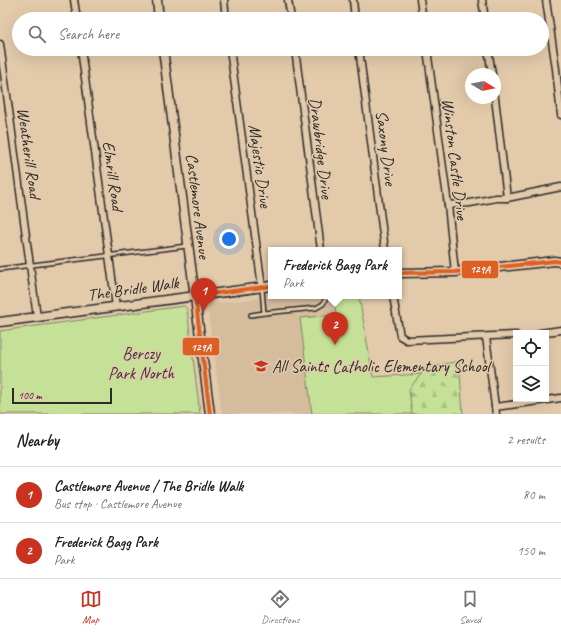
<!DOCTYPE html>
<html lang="en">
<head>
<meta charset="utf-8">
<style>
  :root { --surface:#fff; --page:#f6f6f6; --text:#202124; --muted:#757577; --line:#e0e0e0; --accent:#c8321e }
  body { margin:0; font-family:Caveat,sans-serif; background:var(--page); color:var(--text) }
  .controls { position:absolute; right:12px; bottom:12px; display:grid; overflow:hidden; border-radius:0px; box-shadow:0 4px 16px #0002 }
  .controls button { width:36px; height:36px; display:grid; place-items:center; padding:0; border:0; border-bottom:1px solid var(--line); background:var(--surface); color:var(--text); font:20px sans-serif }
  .compass { position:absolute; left:465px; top:68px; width:36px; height:36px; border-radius:50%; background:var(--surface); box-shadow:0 4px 16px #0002; rotate:100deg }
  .scale { position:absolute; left:12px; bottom:10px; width:100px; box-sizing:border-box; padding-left:4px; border:2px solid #2b2b2b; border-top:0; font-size:11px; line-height:14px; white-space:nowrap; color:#2b2b2b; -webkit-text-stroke:3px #e3caab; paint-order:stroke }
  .you { position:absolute; left:229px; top:239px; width:14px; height:14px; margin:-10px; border:3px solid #fff; border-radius:50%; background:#1a73e8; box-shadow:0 0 0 6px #1a73e833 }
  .badge { display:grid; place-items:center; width:26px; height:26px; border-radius:50%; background:var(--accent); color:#fff; font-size:13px; font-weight:700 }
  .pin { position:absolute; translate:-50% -33px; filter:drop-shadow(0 1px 2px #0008) }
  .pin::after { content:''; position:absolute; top:21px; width:14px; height:12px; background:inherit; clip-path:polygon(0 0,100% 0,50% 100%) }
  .popup { position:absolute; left:268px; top:247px; width:134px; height:52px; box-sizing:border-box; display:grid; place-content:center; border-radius:0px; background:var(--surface); filter:drop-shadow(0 1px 3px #0005); font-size:13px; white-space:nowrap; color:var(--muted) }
  .popup b { font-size:15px; color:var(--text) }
  .popup::after { content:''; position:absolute; left:50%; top:100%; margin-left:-8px; border:8px solid transparent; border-top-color:var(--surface) }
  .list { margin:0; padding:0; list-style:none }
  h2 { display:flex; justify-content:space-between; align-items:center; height:52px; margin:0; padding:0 16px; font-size:17px }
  h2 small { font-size:13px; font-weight:400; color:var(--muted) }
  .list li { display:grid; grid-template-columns:26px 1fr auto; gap:12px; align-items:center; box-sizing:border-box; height:56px; padding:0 16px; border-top:1px solid var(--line) }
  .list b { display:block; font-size:15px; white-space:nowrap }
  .list p { margin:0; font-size:13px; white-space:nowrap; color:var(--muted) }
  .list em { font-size:13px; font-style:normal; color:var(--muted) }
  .icon { flex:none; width:22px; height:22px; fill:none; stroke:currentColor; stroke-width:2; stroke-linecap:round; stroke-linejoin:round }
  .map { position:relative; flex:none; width:561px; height:414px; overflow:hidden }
  .search { position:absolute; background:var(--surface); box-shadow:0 4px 16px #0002; left:12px; right:12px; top:12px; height:44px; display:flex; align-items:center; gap:10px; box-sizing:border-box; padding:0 14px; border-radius:22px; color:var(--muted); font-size:15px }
  .sheet { height:164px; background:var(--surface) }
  nav { display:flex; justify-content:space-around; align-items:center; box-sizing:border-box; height:56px; border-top:1px solid var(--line); background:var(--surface); font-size:11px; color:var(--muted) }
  nav a { display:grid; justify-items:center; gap:2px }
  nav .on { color:var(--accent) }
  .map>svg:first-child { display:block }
  .built { fill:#d5bc9c }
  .green { fill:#c5e198; stroke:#788662 }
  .forest { fill:url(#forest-firs); stroke:#788662 }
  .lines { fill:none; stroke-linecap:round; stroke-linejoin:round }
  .lane-casing { stroke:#2b2b2b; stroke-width:6 }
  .street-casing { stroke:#2b2b2b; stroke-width:9 }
  .secondary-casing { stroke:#2b2b2b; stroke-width:11 }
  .lane { stroke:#e3caab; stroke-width:3 }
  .street { stroke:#e3caab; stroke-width:6 }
  .secondary { stroke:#e3caab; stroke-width:8 }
  .bus-1-casing { stroke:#e3caab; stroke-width:7 }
  .bus-1 { stroke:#de5f23; stroke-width:4 }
  .labels { text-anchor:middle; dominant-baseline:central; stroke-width:3; stroke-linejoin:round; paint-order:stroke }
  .street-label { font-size:17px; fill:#2b2b2b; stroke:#e3caab }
  .park-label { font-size:17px; fill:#3a3d36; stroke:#e3caab }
  .poi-label { font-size:17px; fill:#2b2b2b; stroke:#e3caab; text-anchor:start }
  .line-badge { stroke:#e3caab; stroke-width:1.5 }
  .badge-label { font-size:11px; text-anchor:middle; font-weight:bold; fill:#fff }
</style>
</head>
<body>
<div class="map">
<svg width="561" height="414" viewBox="0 0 561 414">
  <defs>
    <pattern id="forest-firs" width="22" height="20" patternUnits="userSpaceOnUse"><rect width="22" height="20" fill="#c5e198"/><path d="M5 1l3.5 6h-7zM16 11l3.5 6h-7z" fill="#a9c183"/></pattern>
  </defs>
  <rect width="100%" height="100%" fill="#e3caab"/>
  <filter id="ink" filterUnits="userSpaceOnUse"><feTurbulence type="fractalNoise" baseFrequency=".025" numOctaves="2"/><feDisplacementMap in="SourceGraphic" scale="8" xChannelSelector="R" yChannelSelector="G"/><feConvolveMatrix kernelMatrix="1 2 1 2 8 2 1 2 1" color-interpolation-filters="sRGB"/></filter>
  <g filter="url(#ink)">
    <path class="built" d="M278 296H334L337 315 300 319 312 414H222L207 304Z"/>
    <g class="green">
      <path d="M334 296H359L373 377 456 372 461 414H312L300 318 336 315Z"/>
      <path d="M184 306 187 309 200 414H0V331Z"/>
    </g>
    <path class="forest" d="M459 361 463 414H412L409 389 426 368Z"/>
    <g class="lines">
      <defs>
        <g id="lane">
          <path d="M0 269 187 246"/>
          <path d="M262 289 264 313 316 308 323 304 327 296"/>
          <path d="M251 315 264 313"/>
        </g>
        <g id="street">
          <path d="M74 0 77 19"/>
          <path d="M224 0 226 19"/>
          <path d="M288 0 291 19"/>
          <path d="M353 0 355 19"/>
          <path d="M420 0 423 19"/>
          <path d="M482 0 485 19"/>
          <path d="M546 0 556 69 561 115"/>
          <path d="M0 44 37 317"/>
          <path d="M81 49 116 307"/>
          <path d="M230 49 262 287"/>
          <path d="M295 49 321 250"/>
          <path d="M359 49 385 250"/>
          <path d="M427 49 448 205 455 272"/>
          <path d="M488 49 492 74"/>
          <path d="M495 98 507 198"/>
          <path d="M448 205 470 203 496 198H507L561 187"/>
          <path d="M393 296 400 336 407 340 516 335"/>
          <path d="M540 333 561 330"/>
          <path d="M486 337 496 414"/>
          <path d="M495 407 561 398"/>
        </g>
        <g id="secondary">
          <path d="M157 0 159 19"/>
          <path d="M163 49 210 414"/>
          <path d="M399 273 455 272 554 261 561 262"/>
          <path d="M0 322 271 286"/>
        </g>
      </defs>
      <use href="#lane" class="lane-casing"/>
      <use href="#street" class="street-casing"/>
      <use href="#secondary" class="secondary-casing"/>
      <use href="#lane" class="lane"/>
      <use href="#street" class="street"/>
      <use href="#secondary" class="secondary"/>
      <defs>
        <g id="bus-1">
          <path d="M399 273 455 272 554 261 561 262"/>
          <path d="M210 414 195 296 271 286"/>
        </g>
      </defs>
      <use href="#bus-1" class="bus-1-casing"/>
      <use href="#bus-1" class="bus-1"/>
    </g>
  </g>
  <defs>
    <symbol id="school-bare" viewBox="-9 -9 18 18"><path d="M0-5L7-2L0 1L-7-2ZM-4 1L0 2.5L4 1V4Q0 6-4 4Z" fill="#c8321e" stroke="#e3caab" stroke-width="2.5" paint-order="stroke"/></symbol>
  </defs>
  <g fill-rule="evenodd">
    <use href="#school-bare" x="251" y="356" width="20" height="20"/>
  </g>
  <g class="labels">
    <g class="street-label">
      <text transform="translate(321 148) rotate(83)">Drawbridge Drive</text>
      <text transform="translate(386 148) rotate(83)">Saxony Drive</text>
      <text transform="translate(29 153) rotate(82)">Weatherill Road</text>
      <text transform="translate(455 159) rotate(83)">Winston Castle Drive</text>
      <text transform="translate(260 166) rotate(82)">Majestic Drive</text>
      <text transform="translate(113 176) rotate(82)">Elmrill Road</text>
      <text transform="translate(198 206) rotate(83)">Castlemore Avenue</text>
      <text transform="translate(133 289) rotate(-8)">The Bridle Walk</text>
    </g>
    <g class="park-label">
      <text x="141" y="353">Berczy<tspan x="141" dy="20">Park North</tspan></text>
    </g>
    <g class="poi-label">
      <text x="272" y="366">All Saints Catholic Elementary School</text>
    </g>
  </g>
  <g class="line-badge">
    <rect x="461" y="260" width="38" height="19" rx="4" fill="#de5f23"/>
    <rect x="182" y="337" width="38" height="19" rx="4" fill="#de5f23"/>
  </g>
  <g class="badge-label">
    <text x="480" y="273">129A</text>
    <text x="201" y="351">129A</text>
  </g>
</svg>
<div class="controls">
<button><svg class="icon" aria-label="locate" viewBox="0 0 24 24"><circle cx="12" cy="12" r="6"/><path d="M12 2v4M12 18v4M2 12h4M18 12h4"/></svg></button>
<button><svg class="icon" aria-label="layers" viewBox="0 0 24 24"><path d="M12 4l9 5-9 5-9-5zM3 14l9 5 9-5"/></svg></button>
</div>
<svg class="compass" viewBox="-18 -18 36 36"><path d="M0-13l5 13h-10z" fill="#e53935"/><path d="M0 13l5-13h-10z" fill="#757577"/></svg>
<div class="scale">100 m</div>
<div class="you"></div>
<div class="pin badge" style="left:204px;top:311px">1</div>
<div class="pin badge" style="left:335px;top:345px">2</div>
<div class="popup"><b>Frederick Bagg Park</b>Park</div>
<div class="search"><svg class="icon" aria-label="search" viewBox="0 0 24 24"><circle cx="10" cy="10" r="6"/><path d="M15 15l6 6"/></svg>Search here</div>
</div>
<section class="sheet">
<h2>Nearby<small>2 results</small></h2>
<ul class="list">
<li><span class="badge">1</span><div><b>Castlemore Avenue / The Bridle Walk</b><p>Bus stop · Castlemore Avenue</p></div><em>80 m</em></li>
<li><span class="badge">2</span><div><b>Frederick Bagg Park</b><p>Park</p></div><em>150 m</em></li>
</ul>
</section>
<nav>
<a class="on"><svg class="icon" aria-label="map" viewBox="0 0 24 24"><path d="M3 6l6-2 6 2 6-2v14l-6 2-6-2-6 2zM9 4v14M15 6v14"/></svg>Map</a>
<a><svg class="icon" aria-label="directions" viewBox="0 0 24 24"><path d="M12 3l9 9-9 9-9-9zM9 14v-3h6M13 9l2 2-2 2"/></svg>Directions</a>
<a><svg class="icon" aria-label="saved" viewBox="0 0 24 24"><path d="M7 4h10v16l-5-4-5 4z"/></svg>Saved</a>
</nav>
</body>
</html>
